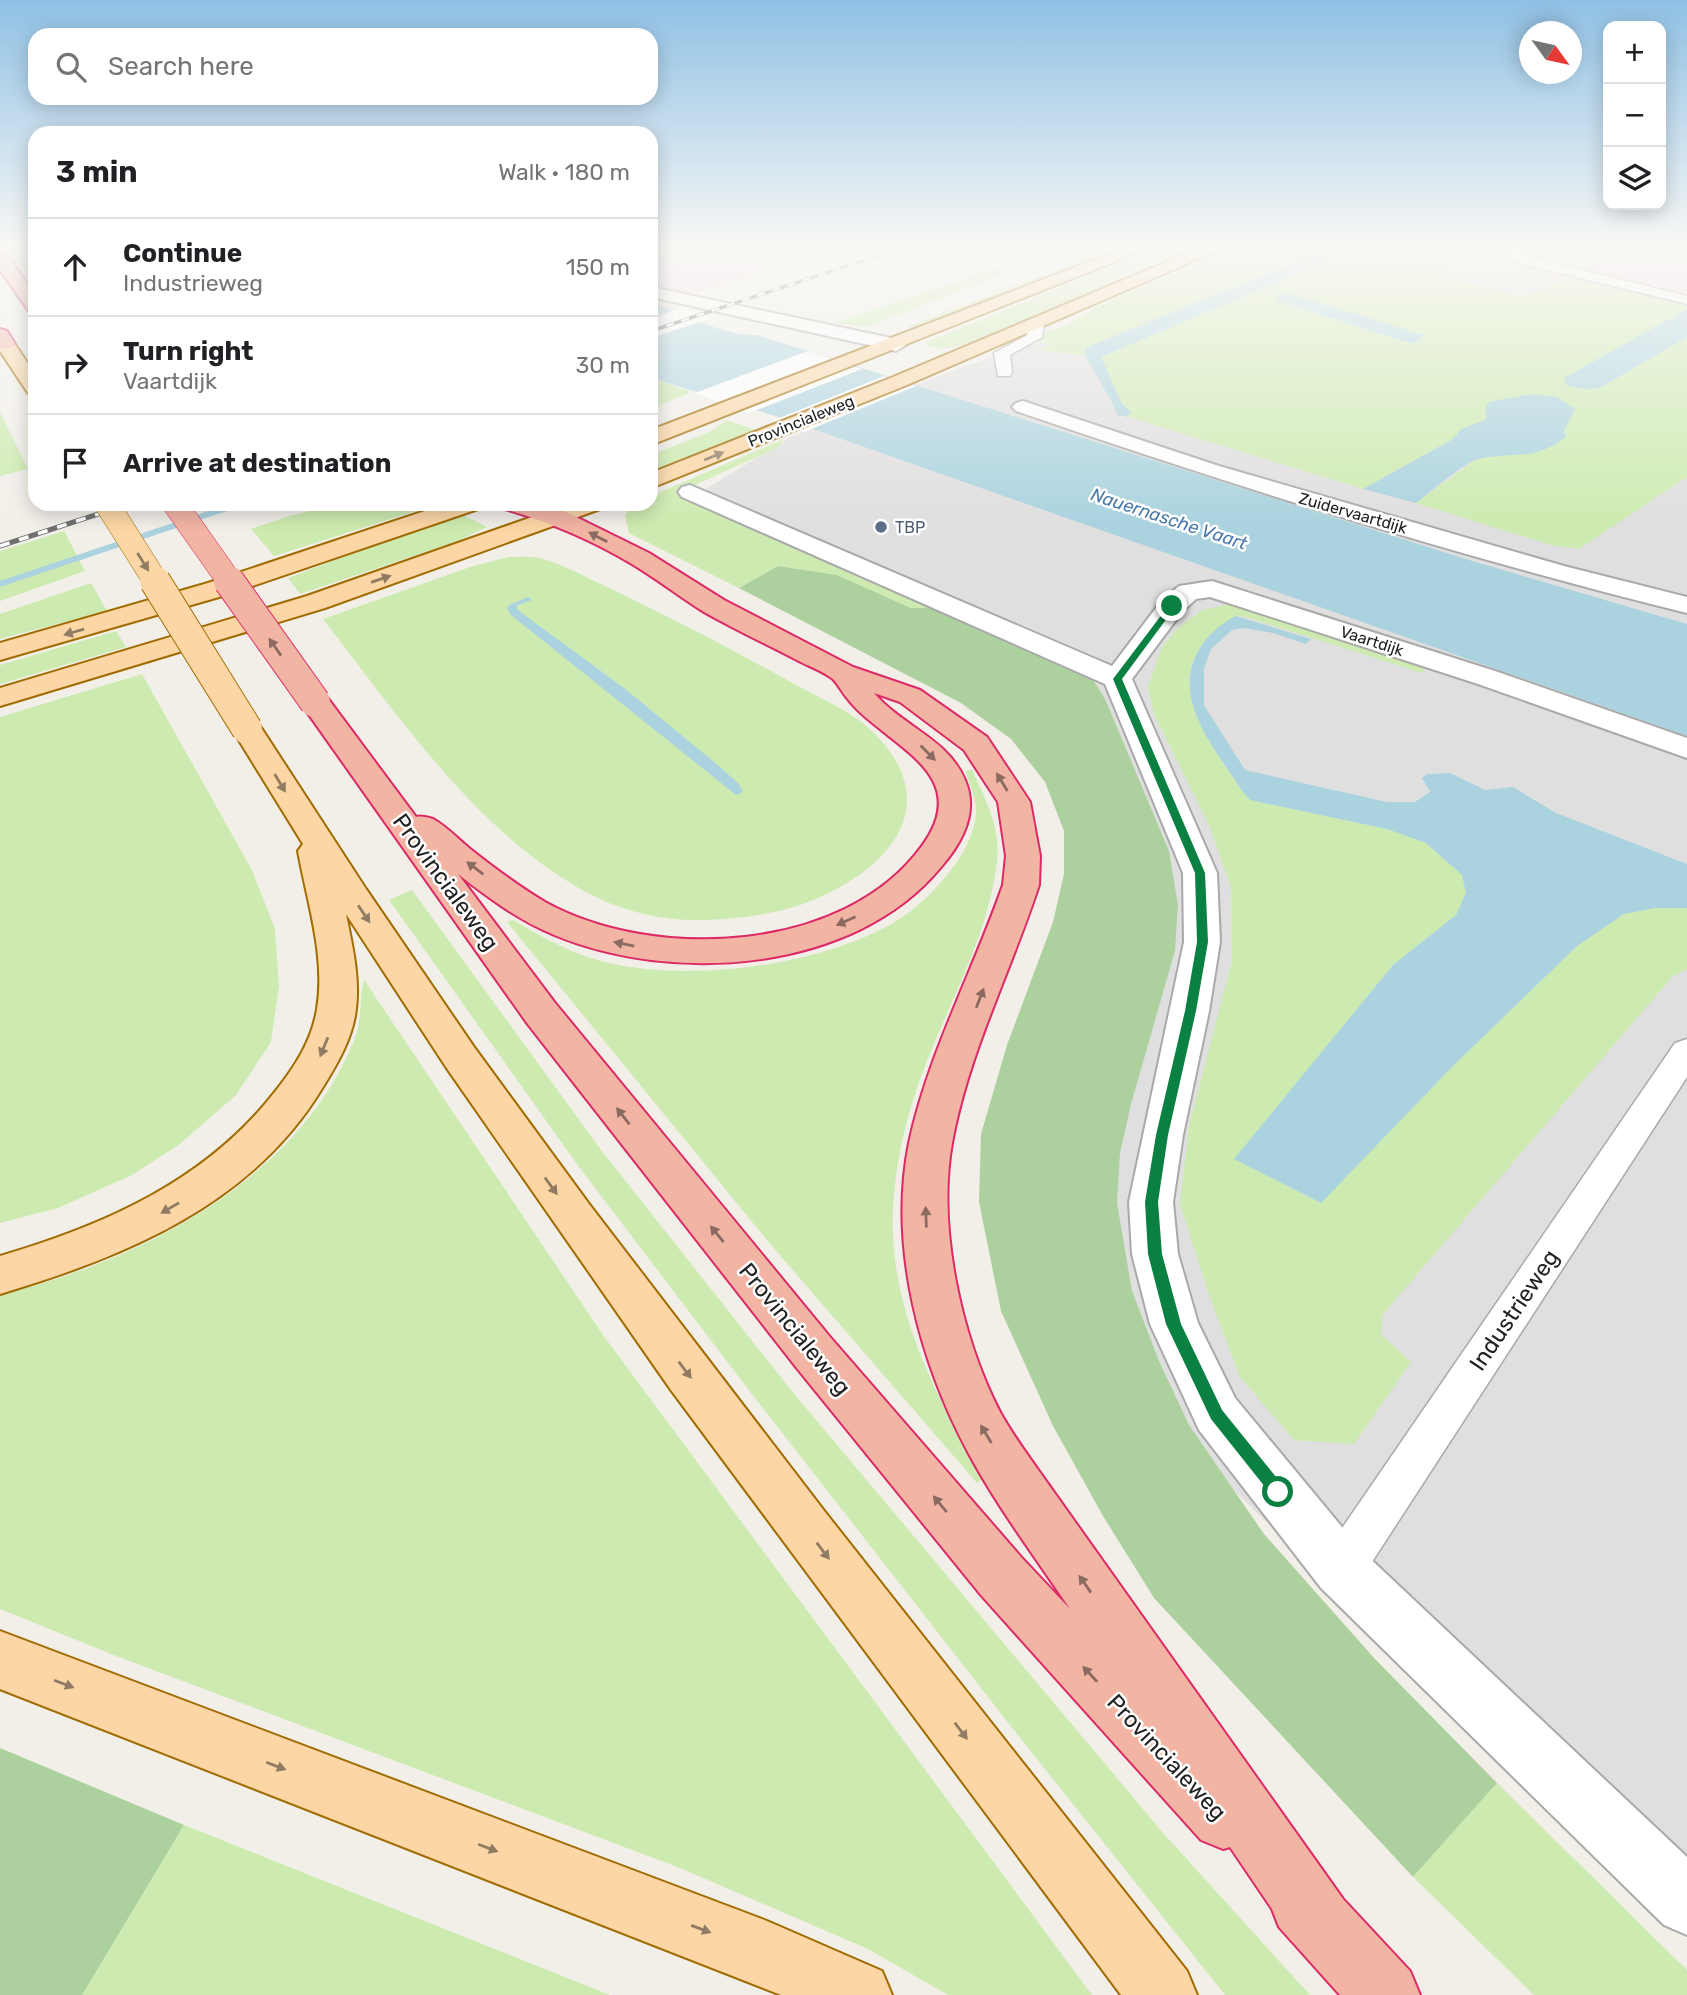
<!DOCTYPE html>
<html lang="en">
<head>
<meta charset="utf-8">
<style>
  :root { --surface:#fff; --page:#f6f6f6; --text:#202124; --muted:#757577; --line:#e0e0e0 }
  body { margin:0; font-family:Rubik,sans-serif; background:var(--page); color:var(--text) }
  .controls { position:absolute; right:21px; top:21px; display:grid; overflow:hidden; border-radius:14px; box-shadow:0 4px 18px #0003 }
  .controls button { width:63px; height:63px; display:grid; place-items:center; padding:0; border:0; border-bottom:2px solid var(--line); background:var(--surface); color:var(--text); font:35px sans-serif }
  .compass { position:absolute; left:1519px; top:21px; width:63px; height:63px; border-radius:50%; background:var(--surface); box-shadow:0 4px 18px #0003; rotate:123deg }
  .stop { position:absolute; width:21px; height:21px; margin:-16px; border:5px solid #0b8043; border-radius:50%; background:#fff }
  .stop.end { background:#0b8043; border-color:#fff; box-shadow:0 2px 7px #0008 }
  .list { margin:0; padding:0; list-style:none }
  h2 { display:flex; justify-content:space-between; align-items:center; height:91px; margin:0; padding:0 28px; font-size:30px }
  h2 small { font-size:23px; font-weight:400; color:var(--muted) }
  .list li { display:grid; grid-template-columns:46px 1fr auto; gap:21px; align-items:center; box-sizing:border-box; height:98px; padding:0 28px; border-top:2px solid var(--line) }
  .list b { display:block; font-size:26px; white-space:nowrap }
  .list p { margin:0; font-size:23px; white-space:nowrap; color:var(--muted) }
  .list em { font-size:23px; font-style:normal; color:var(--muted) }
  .icon { flex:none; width:38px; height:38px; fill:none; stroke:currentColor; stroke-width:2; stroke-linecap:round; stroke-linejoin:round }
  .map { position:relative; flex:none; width:1687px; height:1995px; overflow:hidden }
  .search { position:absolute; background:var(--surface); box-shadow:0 4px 18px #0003; left:28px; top:28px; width:630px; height:77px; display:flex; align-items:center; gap:18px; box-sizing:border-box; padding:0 24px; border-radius:21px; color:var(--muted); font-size:26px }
  .panel { position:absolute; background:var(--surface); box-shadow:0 4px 18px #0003; left:28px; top:126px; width:630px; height:385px; border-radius:21px }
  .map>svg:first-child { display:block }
  .residential { fill:#e0dfdf }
  .industrial { fill:#ebdbe8 }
  .grass { fill:#cdebb0 }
  .forest { fill:#add19e }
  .water { fill:#aad3df }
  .pier { fill:#fff }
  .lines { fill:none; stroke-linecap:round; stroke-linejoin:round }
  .service-casing { stroke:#a9a9a9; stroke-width:3 }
  .minor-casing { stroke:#a9a9a9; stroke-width:4 }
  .primary-casing { stroke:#a06b00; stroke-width:4 }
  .trunk-casing { stroke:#dc2a67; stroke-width:4 }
  .service { fill:#fff; fill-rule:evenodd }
  .minor { fill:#fff; fill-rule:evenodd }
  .primary { fill:#fcd6a4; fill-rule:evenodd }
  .trunk { fill:#f2b4a3; fill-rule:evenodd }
  .rail-far1-casing { stroke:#707070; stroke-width:3.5 }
  .rail-casing { stroke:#707070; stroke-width:5 }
  .rail-far1 { stroke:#fff; stroke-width:2.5; stroke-dasharray:8; stroke-linecap:butt }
  .rail { stroke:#fff; stroke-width:3.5; stroke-dasharray:10; stroke-linecap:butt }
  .primary-bridge-far1-casing { stroke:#a06b00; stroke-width:25; stroke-linecap:butt }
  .primary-bridge-casing { stroke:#a06b00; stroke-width:32; stroke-linecap:butt }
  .trunk-bridge-far1-casing { stroke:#dc2a67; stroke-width:25; stroke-linecap:butt }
  .trunk-bridge-casing { stroke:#dc2a67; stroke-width:32; stroke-linecap:butt }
  .primary-bridge-far1 { stroke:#fcd6a4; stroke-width:24 }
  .primary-bridge { stroke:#fcd6a4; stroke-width:30 }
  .trunk-bridge-far1 { stroke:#f2b4a3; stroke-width:24 }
  .trunk-bridge { stroke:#f2b4a3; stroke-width:30 }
  .oneway { fill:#8f7c63 }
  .oneway2 { fill:#8a6b62 }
  .route { fill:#0b8043 }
  .service-dot { fill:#5c6f8a; stroke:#fff; stroke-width:2.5 }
  .labels { text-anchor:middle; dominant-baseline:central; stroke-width:5; stroke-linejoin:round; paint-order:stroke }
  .far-street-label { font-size:16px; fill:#222; stroke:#fff }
  .far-service-label { font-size:16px; fill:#4e5e75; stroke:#fff; text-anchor:start }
  .far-water-label { font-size:18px; font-style:italic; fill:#4a7aab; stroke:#fff }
  .near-street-label { font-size:23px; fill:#222; stroke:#fff }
</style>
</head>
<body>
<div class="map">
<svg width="1687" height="1995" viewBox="0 0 1687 1995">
  <rect width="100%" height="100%" fill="#f2efe9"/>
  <path class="residential" d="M1317 245H1429L1687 308V1932L1167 1425 1068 1277 1097 657 704 490 791 437 932 378Z"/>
  <g class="industrial">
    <path d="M651 245H841L682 297 651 288Z"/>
    <path d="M1429 245H1687V308Z"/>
  </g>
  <g class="grass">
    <path d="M1053 245H1079L867 327 834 323 1005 265Z"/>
    <path d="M1109 245H1127L911 328 906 327 1053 271Z"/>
    <path d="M1163 245H1202L963 345 939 349 926 345 927 342Z"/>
    <path d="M1237 245H1339L1085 348V355L1038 350 1052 345 1023 339C1050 333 1071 324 1094 308Z"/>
    <path d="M1378 245H1479L1493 249 1434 275 1524 297 1568 278 1687 305V309L1564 378 1566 385 1600 388 1687 337V477L1579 549 1551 545 1416 503 1476 459 1554 446 1566 437 1564 431C1528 426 1479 407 1453 439L1363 489 1128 417 1130 412 1122 404 1100 357 1347 253Z"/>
    <path d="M651 378 691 392 651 409Z"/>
    <path d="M0 412 28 469 0 476Z"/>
    <path d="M727 420 756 430 651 471V455L709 432Z"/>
    <path d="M784 439 777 448 675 494 936 608H911L837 575 778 566 739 588 629 533 625 515 636 504H651V496Z"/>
    <path d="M340 504H438L274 556 251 529 289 516Z"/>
    <path d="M465 516 487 527 458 541 300 594 288 578 444 519Z"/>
    <path d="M64 531 85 571 0 601V551Z"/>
    <path d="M509 557C519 557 530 556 540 558 564 565 586 577 609 588 645 605 680 623 715 641 747 658 778 675 809 692 831 703 856 715 873 732 954 812 875 881 794 907 763 916 727 920 695 920 663 920 626 912 598 898 482 841 400 718 323 619L473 566Z"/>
    <path d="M91 583 107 611 0 639V614Z"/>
    <path d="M1231 604 1429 666 1422 673 1243 616C1222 623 1210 631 1198 651 1170 699 1217 752 1242 791L1250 800 1387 829 1426 843 1462 875 1466 893 1456 915 1393 965 1235 1159 1320 1203 1453 1066 1577 946 1624 914 1655 908H1687V969L1673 976 1383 1314 1381 1335 1411 1362 1354 1444 1294 1440 1240 1377 1210 1298 1180 1204 1189 1126 1232 961 1231 888 1210 827 1154 714 1148 686 1162 647 1178 628 1202 610Z"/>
    <path d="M116 631 126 647 0 684V665Z"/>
    <path d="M142 674 252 870 275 929 279 986 271 1042 236 1095 180 1144 132 1175 58 1208 0 1223V717Z"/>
    <path d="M972 770C985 798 1001 828 997 861 990 929 954 994 929 1056 911 1100 898 1147 894 1195 884 1298 933 1393 984 1478L977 1483 771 1245 507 922 513 920C543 938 574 955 609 963 693 982 818 966 893 923 916 910 935 890 951 870 965 853 980 823 975 801 973 791 969 781 965 771Z"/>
    <path d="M412 890 601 1150 791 1390 1164 1834 1310 1995H1225L1013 1729 751 1393 579 1167 389 900Z"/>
    <path d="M364 980 603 1335 1092 1995H948L868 1949 680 1868 116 1656 0 1609V1295C141 1260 298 1181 355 1038 362 1021 359 998 364 980Z"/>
    <path d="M1497 1783 1687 1970V1995H1534L1413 1877Z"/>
    <path d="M184 1825 610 1995H82Z"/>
  </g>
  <g class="forest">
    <path d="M3 245H35V283Z"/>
    <path d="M778 566 837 575 911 608H936L1083 671 1094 681 1106 701 1169 851 1178 905 1175 951 1131 1104 1120 1153 1117 1203 1132 1291 1159 1361 1189 1425 1264 1534 1375 1659 1497 1783 1413 1877 1154 1598 1103 1516 1053 1426 1001 1311 979 1202 981 1134 1007 1045 1053 922 1064 874V831L1045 782 1011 739 961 703 739 588Z"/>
    <path d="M0 1748 184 1825 82 1995H0Z"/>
  </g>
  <g class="water">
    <path d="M1339 245H1364L1101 357 1122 404 1131 412 1128 417 1117 415 1113 404 1085 355V348Z"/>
    <path d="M1290 294 1424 335 1413 344 1278 301 1276 295Z"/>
    <path d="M651 303C685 313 720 336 757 335L1469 560 1687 624V736L782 418 651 378Z"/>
    <path d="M1687 309V337L1600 388 1583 389 1566 385 1564 378Z"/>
    <path d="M1532 394 1557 397 1575 409 1564 431 1566 437C1533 462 1514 451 1478 459 1465 462 1429 493 1416 503L1363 489 1453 439 1461 429 1487 419 1485 409 1489 402Z"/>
    <path d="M229 504H248L0 587V581Z"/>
    <path d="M528 597 532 600 516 606 519 611 624 688 713 761 738 783 743 792 736 795 511 615 507 609 509 605Z"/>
    <path d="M1236 616 1311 639 1306 644 1273 633 1243 628 1232 630 1211 649 1204 669V705L1245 770 1387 802H1415L1430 792 1422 778 1427 774 1450 773 1485 790 1513 787 1556 813 1687 864V908H1655L1624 914 1577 946 1453 1066 1321 1203 1234 1159 1393 965 1456 915 1466 893 1462 875 1426 843 1387 829 1250 800 1242 791C1216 749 1169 699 1200 648 1208 634 1222 623 1236 616Z"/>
  </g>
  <g class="pier">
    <path d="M682 308 712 318 651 338V318Z"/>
    <path d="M808 351 862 369 749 413 695 393Z"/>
    <path d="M884 376 916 386 804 432 772 421Z"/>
  </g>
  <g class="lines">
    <defs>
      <g id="service">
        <path d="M1513 245H1533L1524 251 1526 256 1687 296V304L1516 262 1509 249Z"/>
        <path d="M1036 319 1044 324 1042 337 1010 355 1012 373 1010 376H998L994 353 1027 335 1028 324Z"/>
        <path d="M1687 1039V1077L1357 1585 1341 1591 1325 1585 1318 1569 1325 1553 1675 1043Z"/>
      </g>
      <g id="minor">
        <path d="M651 287 896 339 906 345 896 351 651 297Z"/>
        <path d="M1023 401 1219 466 1564 566 1687 597V613C1460 557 1237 487 1016 411L1012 407 1016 403Z"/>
        <path d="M690 485 1112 666 1162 600 1179 586 1212 581 1498 672 1687 738V758L1478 684 1210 597 1196 599 1182 612 1132 679 1217 873 1220 942 1209 1011 1183 1135 1173 1202 1178 1254 1198 1323 1235 1398 1361 1550 1687 1857V1935L1664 1925 1321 1588 1199 1430 1150 1324 1132 1254 1129 1202 1184 942 1183 873 1105 684 682 497 678 492 682 487Z"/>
      </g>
      <g id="primary">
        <path d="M1133 245H1157L651 445V430Z"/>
        <path d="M1207 245H1230L907 385 651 488V473L893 377Z"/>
        <path d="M5 338 12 340 35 374V395L28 393 0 351V339Z"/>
        <path d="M446 504H482L478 509 226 595 0 660V643L208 583Z"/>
        <path d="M569 504H604L600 509 325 608 0 706V688L307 596Z"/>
        <path d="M247 720 258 723 366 889 474 1047 589 1204 825 1512 1187 1971 1197 1995H1121L671 1390 446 1067 346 914C352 944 360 977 356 1009 353 1037 338 1063 323 1087 252 1205 126 1256 0 1294V1256C105 1225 205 1181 274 1093 294 1068 312 1041 317 1009 326 958 307 901 298 851L303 844 232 729 236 723Z"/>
        <path d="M0 1631 767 1921 882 1971 892 1995H781L0 1689Z"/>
      </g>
      <g id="trunk">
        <path d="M0 253 6 254 35 294V312L29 311 0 270Z"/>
        <path d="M0 329 7 331 15 344 12 348 0 349Z"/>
        <path d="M501 504H539L566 512 649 553 724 600 853 667 920 690 987 737 1030 802 1040 856 1039 885C1011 971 968 1054 952 1143 937 1227 961 1336 1000 1412 1012 1434 1027 1454 1041 1474L1343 1899 1410 1971 1420 1995H1340L1279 1927 1272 1909 1230 1847 1223 1849 1201 1840 981 1595 796 1367 527 1023 300 702 304 696 315 693 326 696 416 817C421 816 427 817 433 819 446 826 458 839 469 848 493 867 518 886 545 902 653 962 844 954 922 846 977 771 883 745 847 698 842 692 838 684 833 679 823 671 808 666 797 660 766 644 734 629 704 612 680 597 657 579 632 564 592 540 549 522 505 509ZM874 693 900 702 964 750 998 802 1006 856 1003 885C973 971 928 1054 909 1143 888 1247 920 1363 969 1454 998 1508 1036 1558 1070 1609L1021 1557 830 1337 555 1003 458 874C487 897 517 919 552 934 672 985 854 973 941 867 962 843 979 812 965 780 948 739 902 726 874 693Z"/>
      </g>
    </defs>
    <use href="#service" class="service-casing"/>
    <use href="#minor" class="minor-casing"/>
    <use href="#primary" class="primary-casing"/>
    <use href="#trunk" class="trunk-casing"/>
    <use href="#service" class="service"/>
    <use href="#minor" class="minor"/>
    <use href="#primary" class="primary"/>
    <use href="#trunk" class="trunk"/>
    <defs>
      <path id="rail-far1" d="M651 331 910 245"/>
      <path id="rail" d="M0 546 129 504"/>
    </defs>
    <use href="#rail-far1" class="rail-far1-casing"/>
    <use href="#rail" class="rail-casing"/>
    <use href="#rail-far1" class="rail-far1"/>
    <use href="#rail" class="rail"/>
    <defs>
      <path id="primary-bridge-far1" d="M107 504 156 582"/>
      <path id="primary-bridge" d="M155 581 247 729"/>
      <path id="trunk-bridge-far1" d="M175 504 230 582"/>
      <path id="trunk-bridge" d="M229 581 315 702"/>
    </defs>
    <use href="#primary-bridge-far1" class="primary-bridge-far1-casing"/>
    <use href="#primary-bridge" class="primary-bridge-casing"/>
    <use href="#trunk-bridge-far1" class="trunk-bridge-far1-casing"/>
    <use href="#trunk-bridge" class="trunk-bridge-casing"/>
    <use href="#primary-bridge-far1" class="primary-bridge-far1"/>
    <use href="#primary-bridge" class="primary-bridge"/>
    <use href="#trunk-bridge-far1" class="trunk-bridge-far1"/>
    <use href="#trunk-bridge" class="trunk-bridge"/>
  </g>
  <defs><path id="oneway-solid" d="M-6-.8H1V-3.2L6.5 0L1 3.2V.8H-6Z" transform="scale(1.75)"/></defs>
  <g class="oneway">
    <use href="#oneway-solid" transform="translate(714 456) rotate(-22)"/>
    <use href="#oneway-solid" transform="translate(143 562) rotate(58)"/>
    <use href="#oneway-solid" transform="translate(381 579) rotate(-19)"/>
    <use href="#oneway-solid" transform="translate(74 632) rotate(164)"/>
    <use href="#oneway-solid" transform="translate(280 783) rotate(59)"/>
    <use href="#oneway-solid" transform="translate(364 914) rotate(56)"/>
    <use href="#oneway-solid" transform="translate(324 1047) rotate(112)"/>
    <use href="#oneway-solid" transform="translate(551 1186) rotate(54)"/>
    <use href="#oneway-solid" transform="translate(170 1208) rotate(150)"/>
    <use href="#oneway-solid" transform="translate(685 1370) rotate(53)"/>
    <use href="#oneway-solid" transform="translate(823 1551) rotate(53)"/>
    <use href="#oneway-solid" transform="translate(64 1684) rotate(21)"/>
    <use href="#oneway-solid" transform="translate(961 1731) rotate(53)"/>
    <use href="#oneway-solid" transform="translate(276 1766) rotate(21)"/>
    <use href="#oneway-solid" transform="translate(488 1848) rotate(21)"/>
    <use href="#oneway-solid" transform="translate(701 1929) rotate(20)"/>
  </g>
  <g class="oneway2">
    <use href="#oneway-solid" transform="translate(598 537) rotate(-153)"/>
    <use href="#oneway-solid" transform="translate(275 647) rotate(-125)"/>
    <use href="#oneway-solid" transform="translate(928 753) rotate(45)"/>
    <use href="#oneway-solid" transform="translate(1002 782) rotate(-121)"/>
    <use href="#oneway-solid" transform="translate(475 868) rotate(-143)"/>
    <use href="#oneway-solid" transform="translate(846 921) rotate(156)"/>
    <use href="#oneway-solid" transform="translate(624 944) rotate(-168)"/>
    <use href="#oneway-solid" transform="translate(980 998) rotate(-69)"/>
    <use href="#oneway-solid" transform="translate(623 1116) rotate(-128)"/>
    <use href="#oneway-solid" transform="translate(926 1217) rotate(-92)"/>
    <use href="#oneway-solid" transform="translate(717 1234) rotate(-129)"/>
    <use href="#oneway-solid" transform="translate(986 1434) rotate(-121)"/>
    <use href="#oneway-solid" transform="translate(940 1504) rotate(-130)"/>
    <use href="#oneway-solid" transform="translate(1085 1584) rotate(-125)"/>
    <use href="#oneway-solid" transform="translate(1090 1674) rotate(-133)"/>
  </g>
  <linearGradient id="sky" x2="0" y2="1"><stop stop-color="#8fc0e4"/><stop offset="0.47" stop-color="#f9f8f5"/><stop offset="1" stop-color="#f9f8f5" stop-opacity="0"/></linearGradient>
  <rect width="1687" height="525" fill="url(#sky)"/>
  <path class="route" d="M1169 605 1176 606 1122 679 1205 873 1208 942 1196 1011 1168 1135 1158 1202 1162 1254 1181 1324 1222 1410 1284 1487 1286 1492 1284 1497 1278 1499 1273 1497 1211 1419 1166 1324 1148 1254 1145 1202 1156 1135 1185 1011 1197 942 1195 873 1113 679Z"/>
  <circle class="service-dot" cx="881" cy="527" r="7"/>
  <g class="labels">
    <g class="far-street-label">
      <text transform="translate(801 421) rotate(-22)">Provincialeweg</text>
      <text transform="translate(1353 513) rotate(16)">Zuidervaartdijk</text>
      <text transform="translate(1372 641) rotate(18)">Vaartdijk</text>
    </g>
    <g class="far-service-label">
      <text x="895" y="527">TBP</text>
    </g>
    <g class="far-water-label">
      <text transform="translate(1169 519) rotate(18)">Nauernasche Vaart</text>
    </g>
    <g class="near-street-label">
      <text transform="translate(446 882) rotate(54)">Provincialeweg</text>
      <text transform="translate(1514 1310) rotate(-56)">Industrieweg</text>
      <text transform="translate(795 1329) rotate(51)">Provincialeweg</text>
      <text transform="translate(1167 1757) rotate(47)">Provincialeweg</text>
    </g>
  </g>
</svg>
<div class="controls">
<button>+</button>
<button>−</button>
<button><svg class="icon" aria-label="layers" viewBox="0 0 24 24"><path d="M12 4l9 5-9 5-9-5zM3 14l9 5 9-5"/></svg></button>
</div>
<svg class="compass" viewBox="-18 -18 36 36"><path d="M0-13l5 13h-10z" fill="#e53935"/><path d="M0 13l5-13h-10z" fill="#757577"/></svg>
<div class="stop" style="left:1278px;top:1492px"></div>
<div class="stop end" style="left:1172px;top:606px"></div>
<div class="search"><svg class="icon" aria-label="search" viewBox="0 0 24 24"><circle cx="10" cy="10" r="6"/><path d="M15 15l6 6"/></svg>Search here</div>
<section class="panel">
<h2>3 min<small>Walk · 180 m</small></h2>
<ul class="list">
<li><svg class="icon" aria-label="ahead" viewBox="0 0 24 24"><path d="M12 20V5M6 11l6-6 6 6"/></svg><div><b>Continue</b><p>Industrieweg</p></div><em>150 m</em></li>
<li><svg class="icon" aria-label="right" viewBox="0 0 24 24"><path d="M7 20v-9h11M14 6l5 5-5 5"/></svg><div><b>Turn right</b><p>Vaartdijk</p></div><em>30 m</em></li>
<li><svg class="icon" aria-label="arrive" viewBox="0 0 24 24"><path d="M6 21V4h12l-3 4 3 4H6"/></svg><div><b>Arrive at destination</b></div></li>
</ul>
</section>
</div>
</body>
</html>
